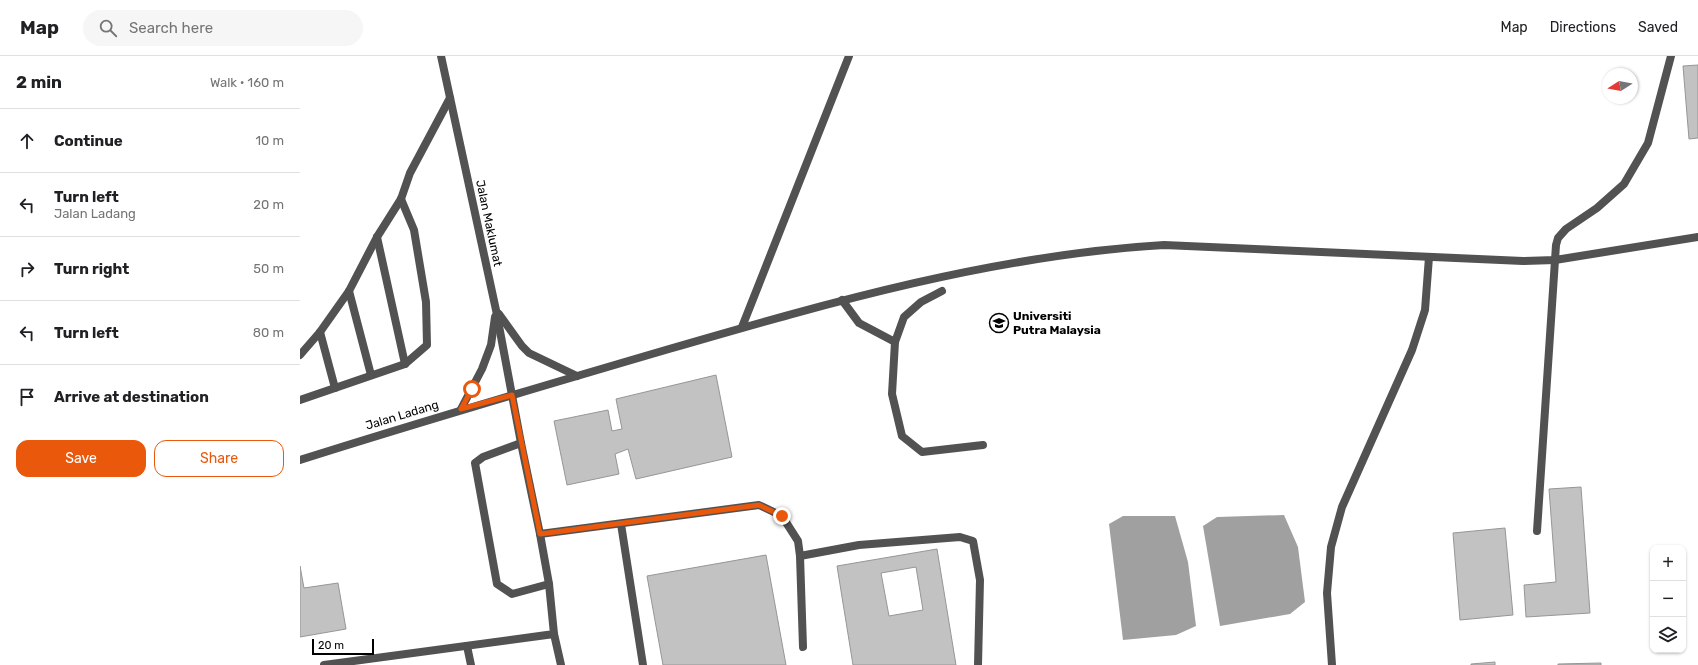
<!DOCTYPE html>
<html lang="en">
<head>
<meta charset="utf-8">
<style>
  :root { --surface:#fff; --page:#f6f6f6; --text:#202124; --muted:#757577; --line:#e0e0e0; --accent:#ea580c }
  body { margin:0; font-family:Rubik,sans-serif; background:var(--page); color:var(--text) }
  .controls { position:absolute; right:12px; bottom:12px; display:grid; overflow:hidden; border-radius:8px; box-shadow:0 1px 3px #0004 }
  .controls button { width:36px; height:36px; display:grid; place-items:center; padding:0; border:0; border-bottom:1px solid var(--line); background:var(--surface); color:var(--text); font:20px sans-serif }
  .compass { position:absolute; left:1302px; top:12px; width:36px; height:36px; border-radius:50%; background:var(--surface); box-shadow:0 1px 3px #0004; rotate:259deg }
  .scale { position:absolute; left:12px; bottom:10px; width:62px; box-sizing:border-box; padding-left:4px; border:2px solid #000; border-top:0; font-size:11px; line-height:14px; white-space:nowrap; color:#000; -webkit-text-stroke:3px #fff; paint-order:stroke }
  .stop { position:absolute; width:12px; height:12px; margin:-9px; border:3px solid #ea580c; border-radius:50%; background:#fff }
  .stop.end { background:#ea580c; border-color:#fff; box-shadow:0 1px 4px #0008 }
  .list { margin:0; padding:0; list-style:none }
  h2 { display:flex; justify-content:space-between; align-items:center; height:52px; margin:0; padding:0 16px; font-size:17px }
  h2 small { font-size:13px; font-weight:400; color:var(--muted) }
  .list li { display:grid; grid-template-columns:26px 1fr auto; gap:12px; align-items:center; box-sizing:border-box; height:64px; padding:0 16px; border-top:1px solid var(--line) }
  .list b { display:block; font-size:15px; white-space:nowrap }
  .list p { margin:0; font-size:13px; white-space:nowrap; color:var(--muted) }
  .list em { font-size:13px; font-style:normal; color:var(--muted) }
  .actions { display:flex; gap:8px; padding:12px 16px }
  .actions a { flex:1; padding:9px 0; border:1px solid var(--accent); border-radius:12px; text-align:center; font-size:14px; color:var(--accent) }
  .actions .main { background:var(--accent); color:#fff }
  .icon { flex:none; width:22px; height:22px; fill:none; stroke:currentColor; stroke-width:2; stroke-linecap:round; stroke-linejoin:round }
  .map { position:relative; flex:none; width:1398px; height:609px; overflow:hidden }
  header { display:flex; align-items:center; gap:24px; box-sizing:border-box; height:56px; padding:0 20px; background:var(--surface); border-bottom:1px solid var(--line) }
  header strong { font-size:19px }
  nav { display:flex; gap:22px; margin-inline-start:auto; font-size:14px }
  .search { width:280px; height:36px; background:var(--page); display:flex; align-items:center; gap:10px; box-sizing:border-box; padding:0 14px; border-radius:22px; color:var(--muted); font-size:15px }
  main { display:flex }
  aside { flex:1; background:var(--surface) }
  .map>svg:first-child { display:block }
  .water { fill:#a0a0a0 }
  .building { fill:#c2c2c2; stroke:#969696; fill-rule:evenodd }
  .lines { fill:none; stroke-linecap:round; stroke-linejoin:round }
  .service { stroke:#525252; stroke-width:8 }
  .minor { stroke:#525252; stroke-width:8 }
  .route { stroke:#ea580c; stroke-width:5 }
  .labels { text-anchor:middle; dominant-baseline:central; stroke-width:3; stroke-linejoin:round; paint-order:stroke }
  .street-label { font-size:12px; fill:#000; stroke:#fff }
  .poi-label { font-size:12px; font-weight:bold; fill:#000; stroke:#fff; text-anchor:start }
</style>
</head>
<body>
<header>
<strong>Map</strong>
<div class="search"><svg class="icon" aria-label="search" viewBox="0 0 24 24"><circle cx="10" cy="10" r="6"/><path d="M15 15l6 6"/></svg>Search here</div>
<nav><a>Map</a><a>Directions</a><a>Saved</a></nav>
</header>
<main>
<aside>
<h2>2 min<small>Walk · 160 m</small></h2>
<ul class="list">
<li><svg class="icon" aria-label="ahead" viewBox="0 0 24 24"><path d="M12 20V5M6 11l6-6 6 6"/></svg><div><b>Continue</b></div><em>10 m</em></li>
<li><svg class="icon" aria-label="left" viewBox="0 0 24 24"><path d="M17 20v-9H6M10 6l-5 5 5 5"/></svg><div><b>Turn left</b><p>Jalan Ladang</p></div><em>20 m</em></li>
<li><svg class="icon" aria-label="right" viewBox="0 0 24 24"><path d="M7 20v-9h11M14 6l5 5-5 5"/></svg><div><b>Turn right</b></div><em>50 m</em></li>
<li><svg class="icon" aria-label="left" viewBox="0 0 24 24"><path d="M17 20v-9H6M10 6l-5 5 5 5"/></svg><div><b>Turn left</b></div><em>80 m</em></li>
<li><svg class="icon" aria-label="arrive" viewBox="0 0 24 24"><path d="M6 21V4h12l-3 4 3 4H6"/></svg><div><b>Arrive at destination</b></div></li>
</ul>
<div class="actions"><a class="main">Save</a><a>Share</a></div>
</aside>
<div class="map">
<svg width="1398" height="609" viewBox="0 0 1398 609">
  <rect width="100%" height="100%" fill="#fff"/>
  <g class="water">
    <path d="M984 459 998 491 1005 546 990 558 920 570 903 470 917 461Z"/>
    <path d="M823 460H875L888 506 896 570 876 579 823 584 809 468Z"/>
  </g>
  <g class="building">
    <path d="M1398 9V82L1389 83 1383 10Z"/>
    <path d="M416 319 432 401 336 423 328 393 315 398 319 418 267 429 254 365 308 354 312 375 322 373 316 343Z"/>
    <path d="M1281 431 1290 557 1226 561 1224 529 1256 526 1249 433Z"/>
    <path d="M1205 472 1213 559 1160 564 1153 477Z"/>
    <path d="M637 493 656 609H553L537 510ZM616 511 623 554 589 560 581 517Z"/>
    <path d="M466 499 486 609H363L347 520Z"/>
    <path d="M0 510 4 532 38 527 46 573 0 581Z"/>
    <path d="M1195 606V609H1171V608Z"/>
    <path d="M1301 607V609H1258V608Z"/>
  </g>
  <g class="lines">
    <g class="service">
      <path d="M77 181 105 308"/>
      <path d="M49 235 71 319"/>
      <path d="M542 244 559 267 595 286 604 261 621 246 642 235"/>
      <path d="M20 276 35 332"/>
      <path d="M595 286 592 338 602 380 622 396 683 389"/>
      <path d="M0 299 20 276 49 235 77 181 101 143 110 117 150 42"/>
      <path d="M0 344 105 308 127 289 126 246 114 174 101 143"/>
      <path d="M221 387 183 401 175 407 197 528 212 538 249 528"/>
      <path d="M1237 475 1256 189 1258 182 1266 173 1297 152 1324 128 1348 87 1371 0"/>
      <path d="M254 578 261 609"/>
      <path d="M167 590 171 609"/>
      <path d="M1032 609 1027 537 1031 491 1042 451 1112 294 1125 254 1129 201"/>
    </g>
    <g class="minor">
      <path d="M199 258 222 290 229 297 277 320"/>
      <path d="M442 271 549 0"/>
      <path d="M161 353 182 313 191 289 195 261"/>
      <path d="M0 404C123 365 246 329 369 293 531 246 695 199 864 189L1223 205 1255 204 1398 181"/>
      <path d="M321 468 343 609"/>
      <path d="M240 478 459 449 482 460 498 485 500 500 503 591"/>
      <path d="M500 500 559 489 660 481 673 485 680 524 678 609"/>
      <path d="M24 609 254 578 249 528 240 478 221 387 196 254 141 0"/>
    </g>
  </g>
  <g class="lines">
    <path class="route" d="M172 333 161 353 212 339 240 478 459 449 482 460"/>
  </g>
  <defs>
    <symbol id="university-ring" viewBox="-11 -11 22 22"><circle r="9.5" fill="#fff" stroke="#000" stroke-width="1.5"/><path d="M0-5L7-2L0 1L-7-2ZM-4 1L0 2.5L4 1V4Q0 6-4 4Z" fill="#000"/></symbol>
  </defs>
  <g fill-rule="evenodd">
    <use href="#university-ring" x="688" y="256" width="22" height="22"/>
  </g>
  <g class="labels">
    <g class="street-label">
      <text transform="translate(189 167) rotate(78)">Jalan Maklumat</text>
      <text transform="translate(102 359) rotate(-17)">Jalan Ladang</text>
    </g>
    <g class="poi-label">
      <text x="713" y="260">Universiti<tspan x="713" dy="14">Putra Malaysia</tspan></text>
    </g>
  </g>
</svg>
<div class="controls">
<button>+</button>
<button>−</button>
<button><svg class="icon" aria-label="layers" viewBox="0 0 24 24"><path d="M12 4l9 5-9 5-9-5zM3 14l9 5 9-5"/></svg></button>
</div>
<svg class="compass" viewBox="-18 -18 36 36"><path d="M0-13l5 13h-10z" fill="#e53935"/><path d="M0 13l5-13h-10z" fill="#757577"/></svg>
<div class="scale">20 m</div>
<div class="stop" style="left:172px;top:333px"></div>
<div class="stop end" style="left:482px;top:460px"></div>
</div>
</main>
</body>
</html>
